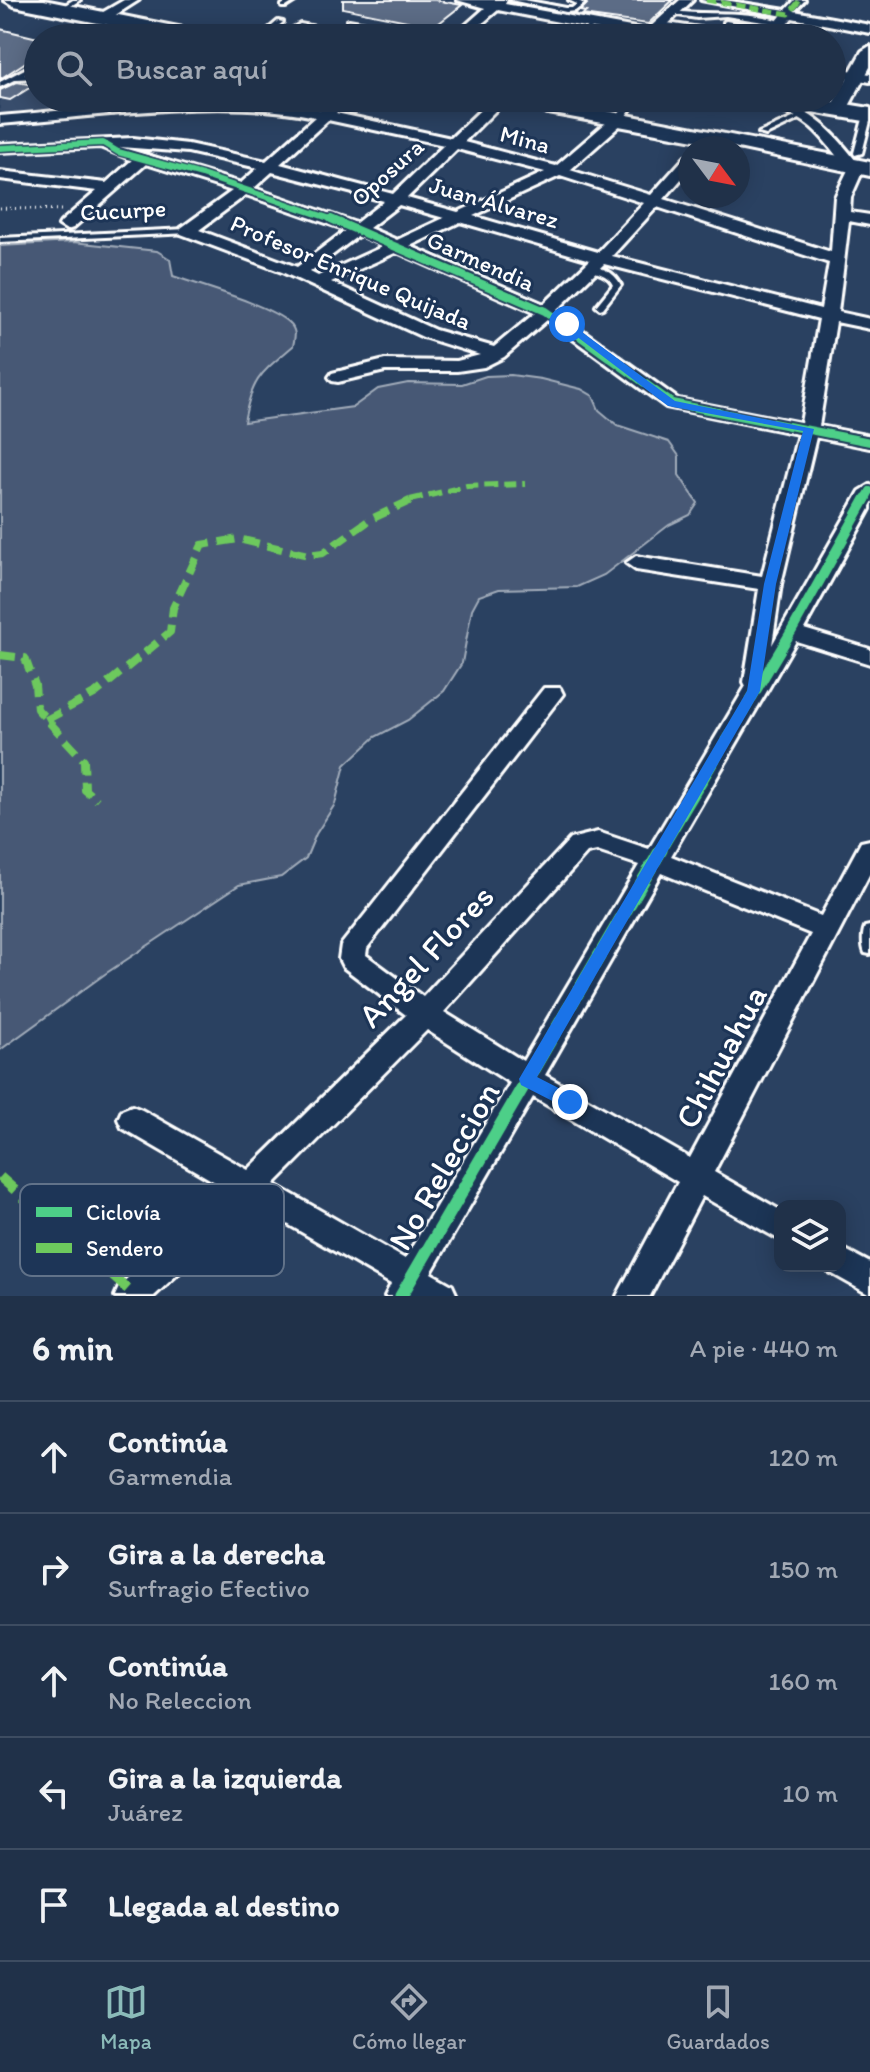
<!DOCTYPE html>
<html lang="es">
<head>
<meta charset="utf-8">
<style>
  :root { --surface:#203149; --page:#2d3d53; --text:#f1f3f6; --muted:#a2a9b4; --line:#3d4c61; --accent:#8bbbb9 }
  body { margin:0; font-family:Itim,sans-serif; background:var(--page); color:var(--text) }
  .controls { position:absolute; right:24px; bottom:24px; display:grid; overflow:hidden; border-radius:16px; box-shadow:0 4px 20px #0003 }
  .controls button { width:72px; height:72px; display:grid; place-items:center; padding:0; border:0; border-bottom:2px solid var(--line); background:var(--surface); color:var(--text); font:40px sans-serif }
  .compass { position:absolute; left:678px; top:136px; width:72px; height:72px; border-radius:50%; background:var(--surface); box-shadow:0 4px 20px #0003; rotate:122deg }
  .stop { position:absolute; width:24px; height:24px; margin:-18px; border:6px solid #1a73e8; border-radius:50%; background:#fff }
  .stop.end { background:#1a73e8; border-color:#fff; box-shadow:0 2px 8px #0008 }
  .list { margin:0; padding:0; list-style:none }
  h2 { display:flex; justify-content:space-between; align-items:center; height:104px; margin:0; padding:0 32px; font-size:34px }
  h2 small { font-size:26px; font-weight:400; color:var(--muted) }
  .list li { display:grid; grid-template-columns:52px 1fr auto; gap:24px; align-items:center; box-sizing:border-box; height:112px; padding:0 32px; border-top:2px solid var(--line) }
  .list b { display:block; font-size:30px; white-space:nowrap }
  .list p { margin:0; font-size:26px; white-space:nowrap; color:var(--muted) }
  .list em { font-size:26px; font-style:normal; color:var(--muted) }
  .icon { flex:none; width:44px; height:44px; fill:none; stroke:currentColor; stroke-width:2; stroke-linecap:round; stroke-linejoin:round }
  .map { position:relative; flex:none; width:870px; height:1296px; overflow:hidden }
  .search { position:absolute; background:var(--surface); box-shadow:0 4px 20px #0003; left:24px; right:24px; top:24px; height:88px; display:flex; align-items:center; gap:20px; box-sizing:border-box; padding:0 28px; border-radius:44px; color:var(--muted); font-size:30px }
  .sheet { height:664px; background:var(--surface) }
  nav { display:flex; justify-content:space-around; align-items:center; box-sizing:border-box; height:112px; border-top:2px solid var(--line); background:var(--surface); font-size:22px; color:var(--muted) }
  nav a { display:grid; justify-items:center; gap:4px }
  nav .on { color:var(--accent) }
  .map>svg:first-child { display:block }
  .built { fill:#394e6c }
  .green { fill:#465975; stroke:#a2acba; stroke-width:2 }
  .building { fill:#5b6c86; stroke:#fff; stroke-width:2 }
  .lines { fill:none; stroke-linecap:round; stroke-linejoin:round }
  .service-casing { stroke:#fff; stroke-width:6 }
  .pedestrian-casing { stroke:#fff; stroke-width:6 }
  .minor-casing { stroke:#fff; stroke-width:6 }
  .tertiary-casing { stroke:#fff; stroke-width:6 }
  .primary-casing { stroke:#fff; stroke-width:6 }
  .path { stroke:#fff; stroke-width:3; stroke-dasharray:1 4; stroke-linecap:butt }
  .service { fill:#1d3557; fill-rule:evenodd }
  .pedestrian { fill:#1d3557; fill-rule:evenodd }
  .minor { fill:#1d3557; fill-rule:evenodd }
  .tertiary { fill:#1d3557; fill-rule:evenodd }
  .primary { fill:#1d3557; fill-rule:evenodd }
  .quiet-far3 { stroke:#6dc95d; stroke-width:5; stroke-dasharray:10 5; stroke-linecap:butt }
  .quiet-far2 { stroke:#6dc95d; stroke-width:6; stroke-dasharray:13 6; stroke-linecap:butt }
  .quiet-far1 { stroke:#6dc95d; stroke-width:8; stroke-dasharray:16 8; stroke-linecap:butt }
  .quiet { stroke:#6dc95d; stroke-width:10; stroke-dasharray:20 10; stroke-linecap:butt }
  .cycleway-far3-casing { stroke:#1d3557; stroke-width:9 }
  .cycleway-far2-casing { stroke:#1d3557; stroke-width:12 }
  .cycleway-far1-casing { stroke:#1d3557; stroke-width:15 }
  .cycleway-casing { stroke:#1d3557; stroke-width:18 }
  .cycleway-far3 { stroke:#4dcf88; stroke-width:6 }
  .cycleway-far2 { stroke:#4dcf88; stroke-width:8 }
  .cycleway-far1 { stroke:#4dcf88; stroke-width:10 }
  .cycleway { stroke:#4dcf88; stroke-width:13 }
  .route { fill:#1a73e8 }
  .labels { text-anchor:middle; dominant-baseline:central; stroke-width:6; stroke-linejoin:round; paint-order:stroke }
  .far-street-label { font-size:24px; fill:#fff; stroke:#1d3557 }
  .near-street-label { font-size:34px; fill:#fff; stroke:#1d3557 }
  .key { fill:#1d3557; stroke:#617289; stroke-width:2 }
  .key-label { font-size:22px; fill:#fff }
</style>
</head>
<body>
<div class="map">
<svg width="870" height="1296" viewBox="0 0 870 1296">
  <rect width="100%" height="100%" fill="#2a4161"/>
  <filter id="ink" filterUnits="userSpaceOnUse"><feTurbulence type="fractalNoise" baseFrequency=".0125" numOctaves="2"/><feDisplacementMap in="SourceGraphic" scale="16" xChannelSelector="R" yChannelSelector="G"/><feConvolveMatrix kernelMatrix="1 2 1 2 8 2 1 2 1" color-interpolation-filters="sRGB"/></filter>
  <g filter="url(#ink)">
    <g class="built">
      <path d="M38 39V98H181L176 101 0 115V62Z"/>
      <path d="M187 98H328L316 109 280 102 180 103Z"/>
    </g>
    <path class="green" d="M73 242 157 251 170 259 173 276C201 286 270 305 289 323 297 330 295 337 293 346 260 374 252 378 244 422L353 407 378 389 408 383 462 384 486 376 511 375 541 379 581 389 593 396 599 410 617 425 669 442 679 456V475L698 503 690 515 669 525 604 575 577 587 499 589 479 596 472 609 462 663 444 691 408 720 375 737 345 765 335 804 316 834 306 858 281 877 239 885 105 974 0 1050V246Z"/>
    <g class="building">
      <path d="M343 0H435L462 5 429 31 400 26 407 21 343 8Z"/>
      <path d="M583 0H673L648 24 582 15 586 12 580 11 587 4Z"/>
      <path d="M0 29 38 38V54L0 79Z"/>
      <path d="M17 82 34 85 10 100 0 98V90Z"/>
    </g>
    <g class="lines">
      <defs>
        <g id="service">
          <path d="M73 0H80L63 11H59V9Z"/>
          <path d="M290 0H297L286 7H282V5Z"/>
          <path d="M511 0H524L566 8H572L577 4 569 0H577L584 4 575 11 566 12Z"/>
          <path d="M673 11C710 16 750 9 785 23L782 25 726 16 697 18 671 14 670 13Z"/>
          <path d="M349 20 438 36 441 38H427L347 23V21Z"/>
          <path d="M278 21 283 22 265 38H258Z"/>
          <path d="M726 21 774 30 777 32 774 34 724 24V22Z"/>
          <path d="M661 22 751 36 754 38H739L684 30V31L708 38H697L678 33V29L659 25V23Z"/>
          <path d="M593 23 598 24 580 38H573Z"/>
          <path d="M300 24 332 30 335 33 331 38H324L328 33 301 28 284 38H276Z"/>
          <path d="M116 30 121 31 111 38H104Z"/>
          <path d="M38 62V67L24 75 38 74V78L16 79 0 87V82Z"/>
          <path d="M632 98H639L622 121H616V117Z"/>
          <path d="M870 113V121L862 153 855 155 854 153 864 115Z"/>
          <path d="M802 114 808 115 766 135 759 133Z"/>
          <path d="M187 229H190V233L0 242V238Z"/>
          <path d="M585 266C600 266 614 271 621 285L603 308 600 309 596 306 613 285C608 274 596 272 585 270Z"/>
          <path d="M870 926V954L865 953C862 946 862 934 865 927Z"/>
        </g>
        <path id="pedestrian" d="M701 0H724L786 10 795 0H805L789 17Z"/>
        <g id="minor">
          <path d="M124 0H139L106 21H98V15Z"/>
          <path d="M457 0H507L505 4 647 30 680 0H693L660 32 675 38H640L498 10 465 38H451L485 8Z"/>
          <path d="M789 10 870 25V33L792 18 776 38H763L785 11Z"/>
          <path d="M832 67 870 74V82L832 75Z"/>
          <path d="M336 98H351L336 113 451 138 493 98H508L464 142 556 166 614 116H624V122L570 170 651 195 685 157 690 156V169L664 199 831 252 835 197 848 170C834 154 820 131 801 120 779 106 746 106 721 102L714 98C793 98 815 106 863 170L851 197 850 212 870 215V225L849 221 838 312 870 319V329L836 322 819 426 870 436V448L816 437 781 584 772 645 860 491 870 485V509L804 629 870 649V664L796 641 671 856 821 916 861 842 870 840V873L714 1172 780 1210V1240L702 1196 650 1296H617L678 1182 533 1097 431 1273 452 1285 457 1296H385L391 1284 253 1204 154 1296H115L120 1285 227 1189 122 1128 118 1119 122 1110 132 1106 142 1110 248 1170 406 1015 343 967 339 959 341 945 544 688H560L563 694 367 948 366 955 423 997 570 839 598 832 649 849 746 686 744 682 759 589 636 570 626 563 636 556 762 576 798 434 666 407 547 320 504 357 484 367 457 371H385L338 382 332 381 329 377 332 373 385 360 457 361 480 355 423 337 282 272 181 234V228L232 191 146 164 73 228 67 230 59 225 61 222 97 191 0 179V171L106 183 132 160 100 147 0 152V144L133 138 188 144 266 161 315 117C223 97 95 117 0 124V116C103 108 221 88 323 110ZM328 120 444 145 393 194 280 164ZM120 147 188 152 258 168 241 183ZM457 149 545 172 458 212 407 198ZM272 172 384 201 356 223 254 188ZM560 176 644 203 598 252 473 216ZM246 195 346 230 297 267 199 230ZM399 205 444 218 397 240 369 228ZM657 207 829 263 821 309 612 256ZM460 222 590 260 544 304 410 246ZM359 235 384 246 318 276 310 272ZM397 252 535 313 494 347 435 330 331 282ZM604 264 819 319 801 423 678 399 556 311ZM597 851 639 865 523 1061 444 1012 587 853ZM661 873 811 934 690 1158 545 1075ZM427 1030 510 1083 405 1259 274 1184Z"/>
          <path d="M587 98H601L588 115H578L576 112Z"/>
          <path d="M840 1247 870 1263V1295L829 1272 826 1266H840Z"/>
        </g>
        <path id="tertiary" d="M870 46V67L847 110 838 115 832 114 829 110 862 51Z"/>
        <g id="primary">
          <path d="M4 0H44L203 32 214 38H172L14 6Z"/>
          <path d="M494 98H540L870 162V176L738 148 505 105 497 103Z"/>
          <path d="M759 98H810L870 108V122L770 105 762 103Z"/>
        </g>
      </defs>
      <use href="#service" class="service-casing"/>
      <use href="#pedestrian" class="pedestrian-casing"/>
      <use href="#minor" class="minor-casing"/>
      <use href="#tertiary" class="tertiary-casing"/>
      <use href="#primary" class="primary-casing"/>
      <path class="path" d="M0 208 61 210"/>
      <use href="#service" class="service"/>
      <use href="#pedestrian" class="pedestrian"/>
      <use href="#minor" class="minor"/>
      <use href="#tertiary" class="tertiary"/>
      <use href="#primary" class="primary"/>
      <path class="quiet-far3" d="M706 0 789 14 800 0"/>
      <path class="quiet-far2" d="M410 500 467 486 525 484"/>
      <g class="quiet-far1">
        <path d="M0 655 25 658 35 685 37 709 84 760 85 790 97 800"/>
        <path d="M46 720 96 693 170 632 173 608 202 545 238 539 308 555 323 553 371 519 416 498"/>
      </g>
      <path class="quiet" d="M0 1177 133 1294"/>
      <defs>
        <path id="cycleway-far3" d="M0 148 103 143 118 152 202 175 337 221"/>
        <g id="cycleway-far2">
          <path d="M331 219 545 311 672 403 870 442"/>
          <path d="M865 500 870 491"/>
        </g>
        <path id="cycleway-far1" d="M660 852 791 632 866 498"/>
        <path id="cycleway" d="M401 1296 661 850"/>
      </defs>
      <use href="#cycleway-far3" class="cycleway-far3-casing"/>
      <use href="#cycleway-far2" class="cycleway-far2-casing"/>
      <use href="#cycleway-far1" class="cycleway-far1-casing"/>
      <use href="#cycleway" class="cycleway-casing"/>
      <use href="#cycleway-far3" class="cycleway-far3"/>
      <use href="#cycleway-far2" class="cycleway-far2"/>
      <use href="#cycleway-far1" class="cycleway-far1"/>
      <use href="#cycleway" class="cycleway"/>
    </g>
  </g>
  <path class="route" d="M567 321 675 401 814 429 776 584 760 691 537 1077 576 1097 578 1102 570 1110 521 1085 519 1079 747 691 764 584 803 431 668 406 563 326V322Z"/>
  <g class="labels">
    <g class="far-street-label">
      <text transform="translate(525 139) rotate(15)">Mina</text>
      <text transform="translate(387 172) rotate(-42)">Oposura</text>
      <text transform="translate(494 202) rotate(16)">Juan Álvarez</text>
      <text transform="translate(123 210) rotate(-3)">Cucurpe</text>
      <text transform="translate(481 261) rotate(24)">Garmendia</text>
      <text transform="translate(351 272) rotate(23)">Profesor Enrique Quijada</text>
    </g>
    <g class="near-street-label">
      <text transform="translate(426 956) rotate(-47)">Angel Flores</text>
      <text transform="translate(721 1057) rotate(-62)">Chihuahua</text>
      <text transform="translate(444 1166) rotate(-60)">No Releccion</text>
    </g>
  </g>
  <rect x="20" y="1184" width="264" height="92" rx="12" class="key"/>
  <rect x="36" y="1207" width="36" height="10" fill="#4dcf88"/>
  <rect x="36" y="1243" width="36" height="10" fill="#6dc95d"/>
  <g class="key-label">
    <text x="86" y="1220">Ciclovía</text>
    <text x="86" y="1256">Sendero</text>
  </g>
</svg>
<div class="controls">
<button><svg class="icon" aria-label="layers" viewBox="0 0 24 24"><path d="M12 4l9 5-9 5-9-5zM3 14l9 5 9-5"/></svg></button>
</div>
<svg class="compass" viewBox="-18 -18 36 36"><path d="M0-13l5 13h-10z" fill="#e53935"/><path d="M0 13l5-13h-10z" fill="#a2a9b4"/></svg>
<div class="stop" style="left:567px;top:324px"></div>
<div class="stop end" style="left:570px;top:1102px"></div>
<div class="search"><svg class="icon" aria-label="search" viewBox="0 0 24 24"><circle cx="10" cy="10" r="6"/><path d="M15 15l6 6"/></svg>Buscar aquí</div>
</div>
<section class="sheet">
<h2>6 min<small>A pie · 440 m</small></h2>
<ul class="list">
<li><svg class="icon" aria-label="ahead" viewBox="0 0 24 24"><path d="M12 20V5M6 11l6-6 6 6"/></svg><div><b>Continúa</b><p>Garmendia</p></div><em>120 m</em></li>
<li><svg class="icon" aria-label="right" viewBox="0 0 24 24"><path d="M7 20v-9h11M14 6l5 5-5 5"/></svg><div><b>Gira a la derecha</b><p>Surfragio Efectivo</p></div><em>150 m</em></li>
<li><svg class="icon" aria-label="ahead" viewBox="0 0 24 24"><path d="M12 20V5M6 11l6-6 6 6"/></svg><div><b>Continúa</b><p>No Releccion</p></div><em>160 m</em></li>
<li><svg class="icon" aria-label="left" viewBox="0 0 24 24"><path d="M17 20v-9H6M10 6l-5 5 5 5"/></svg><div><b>Gira a la izquierda</b><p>Juárez</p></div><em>10 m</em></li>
<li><svg class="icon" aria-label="arrive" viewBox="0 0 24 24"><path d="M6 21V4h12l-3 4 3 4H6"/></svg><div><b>Llegada al destino</b></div></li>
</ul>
</section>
<nav>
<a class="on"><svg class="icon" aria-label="map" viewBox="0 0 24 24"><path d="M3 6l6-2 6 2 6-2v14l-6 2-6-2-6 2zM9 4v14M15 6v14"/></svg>Mapa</a>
<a><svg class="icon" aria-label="directions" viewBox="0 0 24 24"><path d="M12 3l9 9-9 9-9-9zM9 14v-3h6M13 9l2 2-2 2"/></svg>Cómo llegar</a>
<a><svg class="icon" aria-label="saved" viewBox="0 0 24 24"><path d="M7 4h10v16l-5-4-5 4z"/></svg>Guardados</a>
</nav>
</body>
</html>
